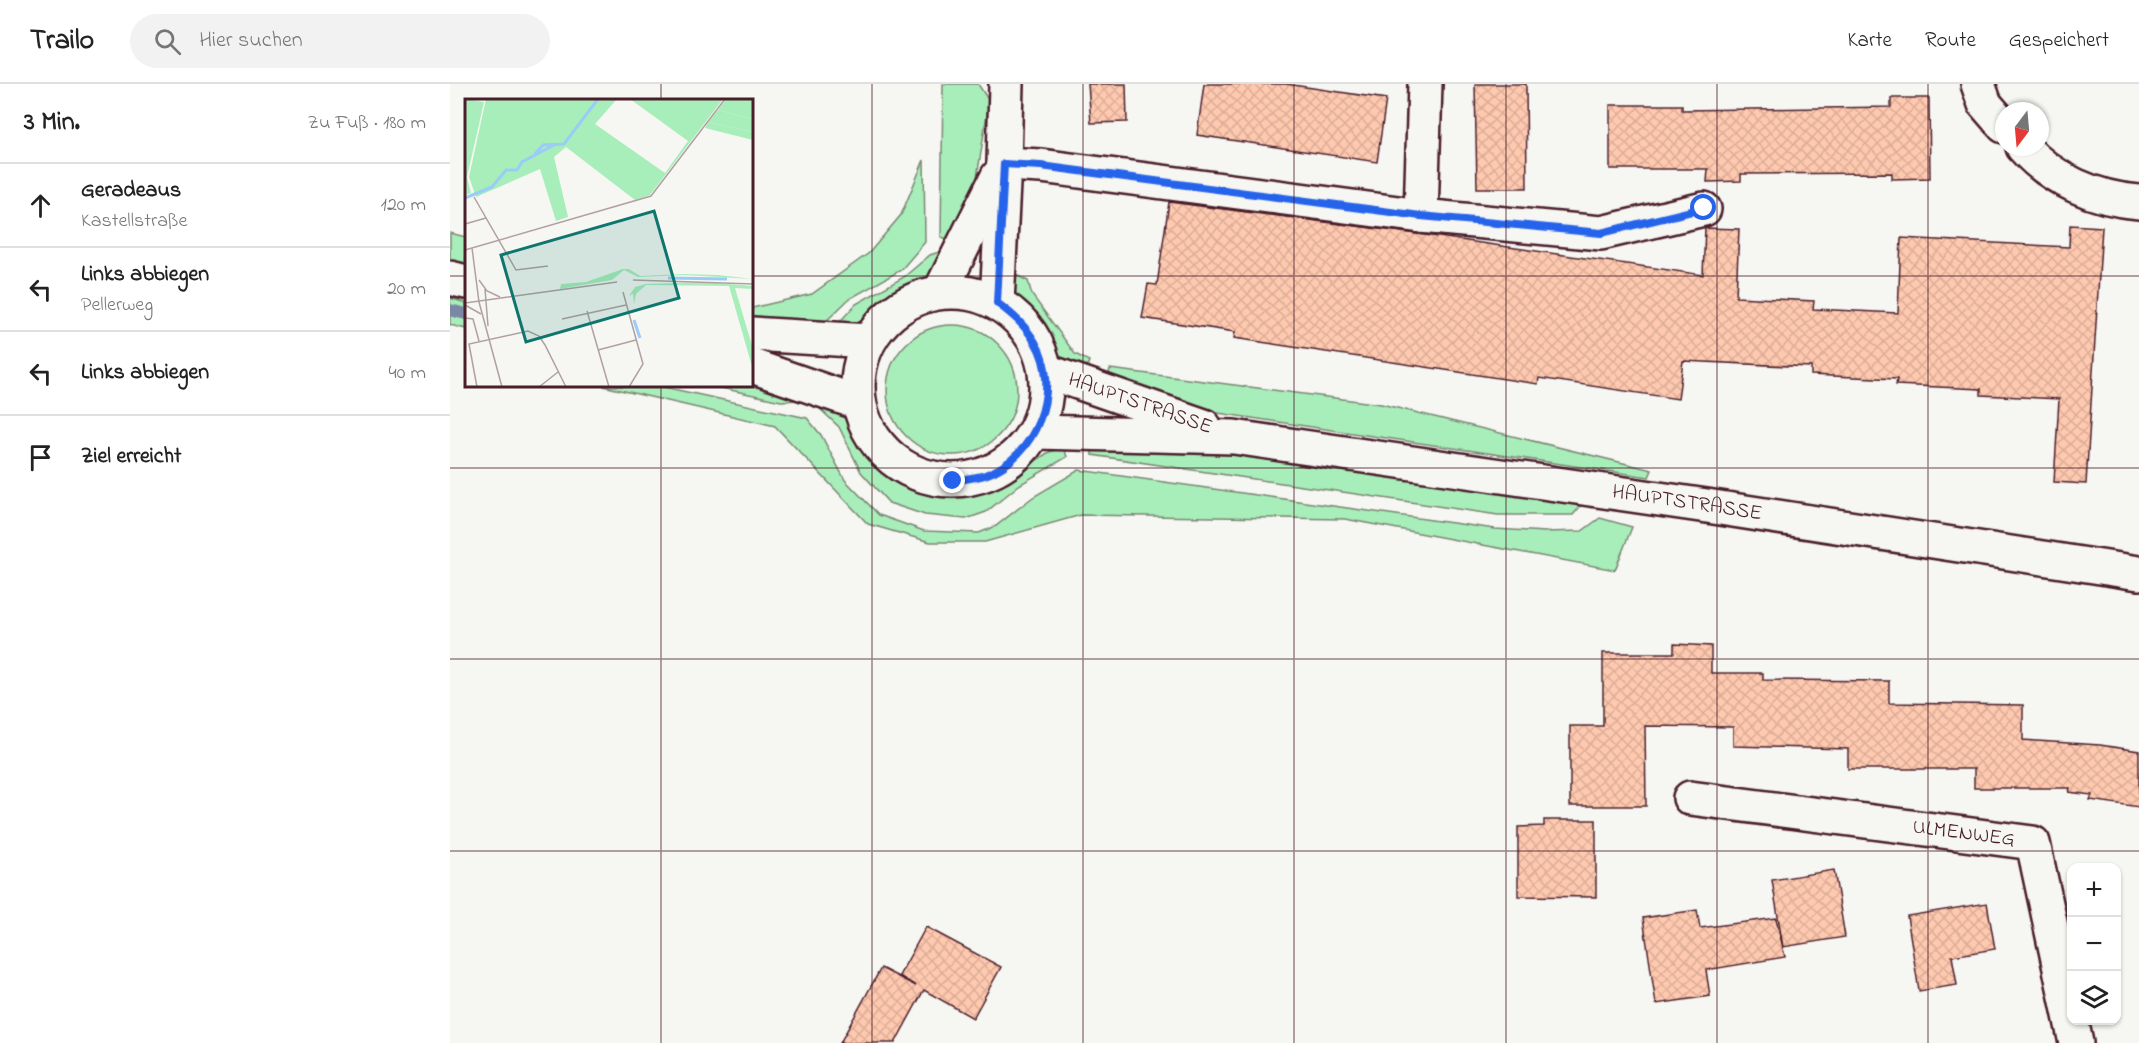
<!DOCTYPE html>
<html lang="de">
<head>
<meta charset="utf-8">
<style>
  :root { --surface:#fff; --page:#f2f2f2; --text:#222; --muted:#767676; --line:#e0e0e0 }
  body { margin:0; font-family:"Indie Flower",sans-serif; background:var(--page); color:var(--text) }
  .controls { position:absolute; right:18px; bottom:18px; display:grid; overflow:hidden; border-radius:12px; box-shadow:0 2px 4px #0004 }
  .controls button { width:54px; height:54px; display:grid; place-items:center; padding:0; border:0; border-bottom:2px solid var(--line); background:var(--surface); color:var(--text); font:30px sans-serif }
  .compass { position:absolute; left:1545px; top:18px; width:54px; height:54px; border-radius:50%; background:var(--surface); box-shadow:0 2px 4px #0004; rotate:196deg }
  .stop { position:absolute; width:18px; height:18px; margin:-14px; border:4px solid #2563eb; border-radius:50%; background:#fff }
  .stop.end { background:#2563eb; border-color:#fff; box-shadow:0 2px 6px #0008 }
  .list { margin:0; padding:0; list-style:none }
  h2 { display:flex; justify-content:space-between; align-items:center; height:78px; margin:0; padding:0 24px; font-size:26px }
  h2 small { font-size:20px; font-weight:400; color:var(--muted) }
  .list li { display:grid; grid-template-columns:39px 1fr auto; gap:18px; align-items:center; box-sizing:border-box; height:84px; padding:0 24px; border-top:2px solid var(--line) }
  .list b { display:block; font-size:22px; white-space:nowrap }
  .list p { margin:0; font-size:20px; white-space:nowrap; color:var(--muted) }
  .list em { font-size:20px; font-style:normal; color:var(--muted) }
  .icon { flex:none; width:33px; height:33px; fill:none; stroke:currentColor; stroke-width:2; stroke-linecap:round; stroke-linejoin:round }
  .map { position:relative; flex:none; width:1689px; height:959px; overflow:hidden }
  header { display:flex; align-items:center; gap:36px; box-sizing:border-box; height:84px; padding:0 30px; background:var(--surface); border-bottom:2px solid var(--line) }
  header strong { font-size:28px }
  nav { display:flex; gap:33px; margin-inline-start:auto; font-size:21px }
  .search { width:420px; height:54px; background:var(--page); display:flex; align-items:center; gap:15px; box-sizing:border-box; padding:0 21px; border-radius:33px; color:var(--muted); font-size:22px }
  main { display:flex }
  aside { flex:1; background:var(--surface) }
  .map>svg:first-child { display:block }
  .grass { fill:#a8eeba; stroke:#798672; stroke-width:1.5 }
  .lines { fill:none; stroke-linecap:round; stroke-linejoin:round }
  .stream { stroke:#7a87a5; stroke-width:12 }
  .building { fill:url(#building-cross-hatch); stroke:#4a1f2b; stroke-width:1.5 }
  .minor-casing { stroke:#4a1f2b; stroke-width:38 }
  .secondary-casing { stroke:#4a1f2b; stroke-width:38 }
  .minor { stroke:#f6f6f2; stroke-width:33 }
  .secondary { stroke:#f6f6f2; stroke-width:33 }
  .route { stroke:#2563eb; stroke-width:8 }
  .grid { fill:none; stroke:#4a1f2b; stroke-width:1.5; stroke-opacity:0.55 }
  .labels { text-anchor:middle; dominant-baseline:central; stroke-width:4.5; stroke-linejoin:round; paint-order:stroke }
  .street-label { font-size:21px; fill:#4a1f2b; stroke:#f6f6f2 }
  .inset-river { fill:none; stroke:#9accf7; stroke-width:3 }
  .inset-road { fill:none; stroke:#b1a0a2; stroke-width:1.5 }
  .view { fill:#0f766e; fill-opacity:0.15; stroke:#0f766e; stroke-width:3 }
  .inset-edge { fill:none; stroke:#4a1f2b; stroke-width:3 }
</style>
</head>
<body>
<header>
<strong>Trailo</strong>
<div class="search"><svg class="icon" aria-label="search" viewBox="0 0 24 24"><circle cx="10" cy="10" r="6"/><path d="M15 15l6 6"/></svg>Hier suchen</div>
<nav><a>Karte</a><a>Route</a><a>Gespeichert</a></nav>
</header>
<main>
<aside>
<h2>3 Min.<small>Zu Fuß · 180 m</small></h2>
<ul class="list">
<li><svg class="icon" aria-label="ahead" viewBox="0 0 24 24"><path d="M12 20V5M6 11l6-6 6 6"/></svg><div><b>Geradeaus</b><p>Kastellstraße</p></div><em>120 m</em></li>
<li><svg class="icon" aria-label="left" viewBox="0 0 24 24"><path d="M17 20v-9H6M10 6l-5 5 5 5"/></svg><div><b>Links abbiegen</b><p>Pellerweg</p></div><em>20 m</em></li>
<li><svg class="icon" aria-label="left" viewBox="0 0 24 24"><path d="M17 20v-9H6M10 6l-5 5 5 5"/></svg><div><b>Links abbiegen</b></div><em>40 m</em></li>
<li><svg class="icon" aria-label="arrive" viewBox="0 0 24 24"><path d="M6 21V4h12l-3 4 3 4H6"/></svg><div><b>Ziel erreicht</b></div></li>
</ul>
</aside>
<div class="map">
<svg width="1689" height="959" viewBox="0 0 1689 959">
  <defs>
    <pattern id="building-cross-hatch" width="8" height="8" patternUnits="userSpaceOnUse" patternTransform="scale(1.5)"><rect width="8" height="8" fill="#fec9af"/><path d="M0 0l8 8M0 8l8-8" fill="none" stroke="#dbac97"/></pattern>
  </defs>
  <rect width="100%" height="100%" fill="#f6f6f2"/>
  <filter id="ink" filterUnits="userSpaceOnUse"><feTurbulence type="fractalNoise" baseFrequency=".0167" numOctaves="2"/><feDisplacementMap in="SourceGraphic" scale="12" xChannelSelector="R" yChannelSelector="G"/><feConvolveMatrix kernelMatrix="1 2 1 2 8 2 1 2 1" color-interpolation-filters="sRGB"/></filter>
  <g filter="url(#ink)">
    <g class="grass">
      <path d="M493 0H528L539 17 525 106 505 157 491 153Z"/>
      <path d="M474 76 475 158 451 186 399 215 367 246 302 243V224L362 210 419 169 451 131Z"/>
      <path d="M0 149 16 153V180L0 176Z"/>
      <path d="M489 168 496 170 487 193 453 211 411 242 383 245 406 220 454 193 480 171Z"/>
      <path d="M562 189 578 197 582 211 625 270 639 277 633 293 614 283 581 230 563 210Z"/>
      <path d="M0 214 16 219V245L0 241Z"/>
      <circle cx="502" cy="306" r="65"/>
      <path d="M660 285 931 320 1202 386 1199 393 734 324 655 303Z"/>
      <path d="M302 295 350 316 331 317 262 302H302Z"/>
      <path d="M153 302H209L357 334 371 351 395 396 429 431 474 447 529 449 546 442 583 413 629 386 1045 445 1095 448 1132 447 1150 434 1182 443 1165 486 895 435 631 431 535 458H480L418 440 325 342Z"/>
      <path d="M369 314 399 338 416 366 442 394 474 408 513 413 546 403 599 368 614 364 617 373 569 401 536 428 516 435 475 431 439 419 411 388 389 343 367 322Z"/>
      <path d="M642 355 703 356 1134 418 1123 431H1048L642 371Z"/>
    </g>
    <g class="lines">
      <path class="stream" d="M0 226 16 230"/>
    </g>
    <g class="building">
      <path d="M638 0H676L677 38 641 39Z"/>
      <path d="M754 0H836L936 15 927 78 747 51Z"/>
      <path d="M1025 0H1076L1077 104H1027Z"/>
      <path d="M1441 14H1479L1480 94 1442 95V89L1291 90V97L1257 98 1258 85H1160V21H1232V26L1441 23Z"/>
      <path d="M719 118 975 151 1253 191 1255 144 1289 145 1286 213 1364 217 1363 225 1448 229 1451 154 1619 163 1620 141 1652 143 1636 400 1604 398 1609 315 1531 311V305L1446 301 1447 295 1361 291V283L1233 277 1228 315 1089 294 1088 300 784 254 785 248 692 234 698 200 707 201Z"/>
      <path d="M1224 560 1261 562V589H1313V596L1439 597V619L1573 621V656L1650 661 1689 667V723L1640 716 1642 711 1619 708 1620 704H1524V685H1398V665L1283 662V643L1195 642 1196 722H1120V642H1153V569H1224Z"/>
      <path d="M1094 736H1146V813L1068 812V743L1094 742Z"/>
      <path d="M1384 786 1395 853 1333 863 1322 796Z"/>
      <path d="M1537 819 1545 865 1502 872 1507 901 1469 907 1457 832Z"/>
      <path d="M1247 826 1250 844 1326 834 1335 873 1256 886 1260 912 1206 920 1193 834Z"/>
      <path d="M476 843 551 883 523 934 474 906 445 959H390L431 884 466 902 449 892Z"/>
    </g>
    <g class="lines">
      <defs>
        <g id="minor">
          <path d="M1528 0 1535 20 1554 42"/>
          <path d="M1573 63C1602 96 1646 115 1689 118"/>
          <path d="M554 80 591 82 971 132 1151 149 1254 125"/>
          <path d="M971 132 975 0"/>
          <path d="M490 208 548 92"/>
          <path d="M547 219 554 80 556 0"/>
          <path id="s1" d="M1240 714 1583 759 1626 959"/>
        </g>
        <g id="secondary">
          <path d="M0 194 16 198"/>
          <circle cx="502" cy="302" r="94"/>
          <path d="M302 250 419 257"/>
          <path d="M302 282 409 319"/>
          <path d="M596 287 754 342"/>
          <path id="s2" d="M586 348 784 353 1257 422 1689 489"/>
        </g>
      </defs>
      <use href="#minor" class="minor-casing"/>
      <use href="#secondary" class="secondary-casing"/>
      <use href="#minor" class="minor"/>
      <use href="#secondary" class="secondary"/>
    </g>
  </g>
  <g class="lines" filter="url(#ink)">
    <path class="route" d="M503 397C514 395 525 394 535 391 586 374 613 304 585 258 575 241 562 230 547 219L554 80 591 82 971 132 1151 149 1254 124"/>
  </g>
  <path class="grid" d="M211 0V16M422 0V959M633 0V959M844 0V959M1056 0V959M1267 0V959M1478 0V959M0 192H16M302 192H1689M211 302V959M0 384H1689M0 575H1689M0 767H1689"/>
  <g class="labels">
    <g class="street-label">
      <text transform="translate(690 320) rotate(19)">HAUPTSTRASSE</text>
      <text stroke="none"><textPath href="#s2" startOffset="656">HAUPTSTRASSE</textPath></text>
      <text stroke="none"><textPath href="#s1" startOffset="276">ULMENWEG</textPath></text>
    </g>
  </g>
  <g transform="translate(15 15)">
    <rect width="288" height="288" fill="#f6f6f2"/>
    <path d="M0 0 19 3 2 78 6 94 0 96ZM21 0H152L130 25 200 74 223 42 165 0H258L185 96 170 101 101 48 89 58 103 118 91 122 75 70 11 98 4 78ZM261 0H288V20L253 11ZM243 23 288 33V41L240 29ZM158 170H164L175 177 218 175 253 176 288 180 219 176 173 178 159 171 147 181 95 190 96 185 121 183ZM239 183 288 187V190L270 189 288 250V271L264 187 181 186 171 195 169 205 168 195 164 197 170 188 181 185Z" fill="#a8eeba"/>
    <path d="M253 11 288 20V33L243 23Z" fill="#a8eeba"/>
    <path class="inset-river" d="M70 55 78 46 99 45 133 0M0 99 27 88 41 71H52L57 63 89 46M203 179 262 180M169 221 175 239"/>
    <path class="inset-road" d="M9 98 51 171 83 167M0 125 21 119M7 149 14 203 37 288M0 151 186 97 260 0M14 181 22 192 35 198M168 181 288 185M20 190 23 227M158 193 178 265 164 288M0 204 152 183M0 206 16 215M122 212 144 288M0 219 8 220 14 242M97 220 161 206M133 251 171 241M12 288 4 245 63 232 74 237 80 246 101 288M74 288 93 273"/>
    <path class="view" d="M189 112 214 199 61 243 36 156Z"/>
    <rect width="288" height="288" class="inset-edge"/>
  </g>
</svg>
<div class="controls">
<button>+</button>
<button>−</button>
<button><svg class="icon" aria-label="layers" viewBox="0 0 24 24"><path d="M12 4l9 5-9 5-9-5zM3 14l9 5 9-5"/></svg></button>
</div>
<svg class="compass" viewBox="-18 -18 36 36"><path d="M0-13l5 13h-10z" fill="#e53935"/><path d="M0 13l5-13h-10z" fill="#767676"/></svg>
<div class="stop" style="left:1254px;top:124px"></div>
<div class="stop end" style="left:503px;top:397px"></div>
</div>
</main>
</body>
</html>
